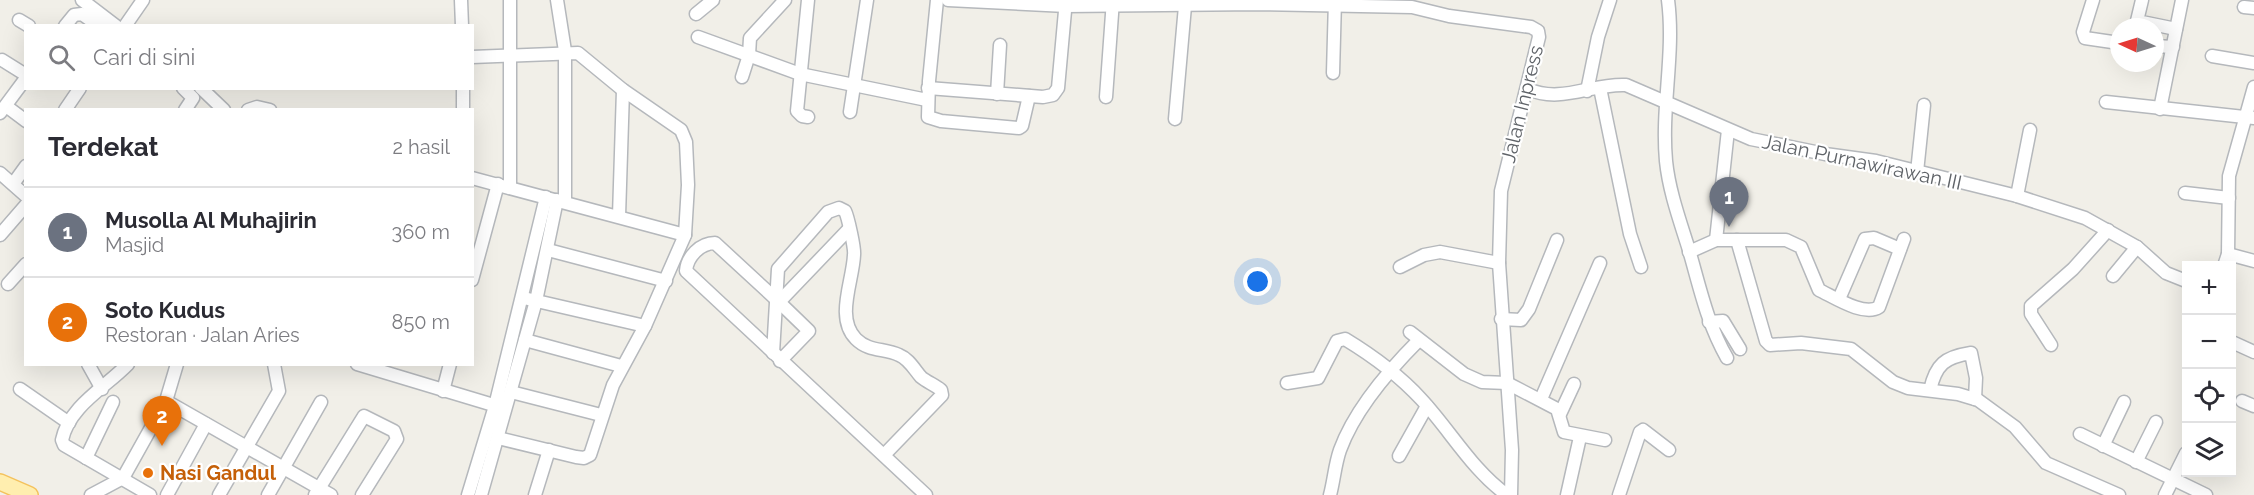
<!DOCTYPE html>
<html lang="id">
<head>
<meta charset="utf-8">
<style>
  :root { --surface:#fff; --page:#f2f2f3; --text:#2b2b33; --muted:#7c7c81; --line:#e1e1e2; --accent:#0f766e }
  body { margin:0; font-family:Raleway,sans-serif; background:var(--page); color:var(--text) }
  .controls { position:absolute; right:18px; bottom:18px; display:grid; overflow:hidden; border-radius:0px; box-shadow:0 6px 24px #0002 }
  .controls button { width:54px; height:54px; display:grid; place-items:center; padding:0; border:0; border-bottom:2px solid var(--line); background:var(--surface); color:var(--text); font:30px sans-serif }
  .compass { position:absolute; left:2110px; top:18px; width:54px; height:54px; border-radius:50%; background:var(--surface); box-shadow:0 6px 24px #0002; rotate:274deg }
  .you { position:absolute; left:1258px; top:282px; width:21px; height:21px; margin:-15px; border:4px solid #fff; border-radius:50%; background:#1a73e8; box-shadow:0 0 0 9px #1a73e833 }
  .badge { display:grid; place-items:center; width:39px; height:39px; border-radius:50%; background:var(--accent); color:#fff; font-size:20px; font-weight:700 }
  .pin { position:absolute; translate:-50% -50px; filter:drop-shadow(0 2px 3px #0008) }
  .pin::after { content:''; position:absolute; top:32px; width:21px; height:18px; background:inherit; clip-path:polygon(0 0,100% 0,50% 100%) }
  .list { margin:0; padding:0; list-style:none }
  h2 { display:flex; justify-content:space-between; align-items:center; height:78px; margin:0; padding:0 24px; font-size:26px }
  h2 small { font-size:20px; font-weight:400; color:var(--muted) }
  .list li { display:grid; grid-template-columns:39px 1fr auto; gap:18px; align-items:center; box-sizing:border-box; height:90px; padding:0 24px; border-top:2px solid var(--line) }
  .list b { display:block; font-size:22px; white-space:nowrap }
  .list p { margin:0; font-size:20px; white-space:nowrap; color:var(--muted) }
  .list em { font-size:20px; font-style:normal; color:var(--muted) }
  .icon { flex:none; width:33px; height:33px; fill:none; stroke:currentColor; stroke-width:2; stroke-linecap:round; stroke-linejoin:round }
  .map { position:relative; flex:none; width:2254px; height:495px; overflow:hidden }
  .search { position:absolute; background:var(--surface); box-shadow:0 6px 24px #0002; left:24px; top:24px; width:450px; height:66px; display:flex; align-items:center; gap:15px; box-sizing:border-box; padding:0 21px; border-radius:0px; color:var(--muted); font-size:22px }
  .panel { position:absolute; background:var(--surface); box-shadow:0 6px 24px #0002; left:24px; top:108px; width:450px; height:258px; border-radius:0px }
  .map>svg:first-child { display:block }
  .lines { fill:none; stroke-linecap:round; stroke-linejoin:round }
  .minor-casing { stroke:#b5b8bc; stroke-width:15 }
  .major-casing { stroke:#f4c25d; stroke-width:18 }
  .minor { stroke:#fff; stroke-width:12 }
  .major { stroke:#ffeeaf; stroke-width:15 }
  .food-dot { fill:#e8710a; stroke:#fff; stroke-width:2 }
  .labels { text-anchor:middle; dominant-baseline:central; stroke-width:4.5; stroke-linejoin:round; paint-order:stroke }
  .street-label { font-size:20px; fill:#5f6368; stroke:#fff }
  .food-label { font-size:20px; font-weight:bold; fill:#c56008; stroke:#fff; text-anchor:start }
</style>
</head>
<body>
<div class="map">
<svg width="2254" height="495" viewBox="0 0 2254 495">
  <rect width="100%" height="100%" fill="#f1efe8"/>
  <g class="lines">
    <defs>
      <g id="minor">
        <path d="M82 0 116 26"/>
        <path d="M461 0 462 26"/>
        <path d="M510 0V188"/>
        <path d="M557 0 565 51V202"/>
        <path d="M808 0 797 111 802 116 808 117"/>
        <path d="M937 0 929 81 928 117 941 121 1019 128 1022 126 1029 96"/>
        <path d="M948 0 1066 6 1259 4 1412 7 1449 16 1531 27 1538 31 1539 37 1501 191 1499 263 1512 450 1511 495"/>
        <path d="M1668 0C1675 54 1661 107 1666 161 1669 191 1680 221 1689 250 1700 288 1707 323 1727 358"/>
        <path d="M2093 0 2083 32 2085 38 2119 43"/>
        <path d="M2142 0 2137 21 2176 29"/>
        <path d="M2244 7 2254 8"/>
        <path d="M696 14 713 0"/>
        <path d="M19 20 29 26"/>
        <path d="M65 26 74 15 82 14 99 26"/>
        <path d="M125 26 143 0"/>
        <path d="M698 37 800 74 927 100"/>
        <path d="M2155 46 2173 47"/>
        <path d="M2212 56 2254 63"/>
        <path d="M472 57 578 53 623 90 681 130 686 142 688 185 685 235 645 326 613 385 590 455 584 458 576 457 498 438"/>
        <path d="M2 60 26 75"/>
        <path d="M1333 73 1335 0"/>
        <path d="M742 77 749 55 750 38 785 0"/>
        <path d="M183 88 193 98 185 110"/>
        <path d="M201 88 224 110"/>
        <path d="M463 88V110"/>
        <path d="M928 88 1043 97 1053 95 1058 88 1066 0"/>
        <path d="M1600 88 1630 234 1641 267"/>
        <path d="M1528 89C1561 104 1592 83 1626 85L1751 139 1825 154 1876 161 2017 196 2085 218 2137 247 2166 273 2186 281"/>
        <path d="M1587 91 1598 37 1610 0"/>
        <path d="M997 94 1000 45"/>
        <path d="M1106 97 1113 0"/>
        <path d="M2106 102 2254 118"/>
        <path d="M6 106 26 121"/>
        <path d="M2160 109 2182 0"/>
        <path d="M65 110 80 88"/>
        <path d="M248 110 257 107 270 110"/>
        <path d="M850 112 867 0"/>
        <path d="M0 113 26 78"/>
        <path d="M1175 119 1185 6"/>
        <path d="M1917 172 1924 105"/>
        <path d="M0 173 26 196"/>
        <path d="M472 178 685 235"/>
        <path d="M13 184 26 166"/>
        <path d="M2185 193 2229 198"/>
        <path d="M2017 196 2030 130"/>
        <path d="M619 216 623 90"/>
        <path d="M848 230 779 302 715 243C700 243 687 257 686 271L926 495"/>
        <path d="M0 235 26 205"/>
        <path d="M1716 240 1728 130"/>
        <path d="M1737 240 1766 341 1770 345 1801 343 1851 349 1893 382 1908 388 1958 394 1978 400 2015 427 2046 463 2119 495"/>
        <path d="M548 250 666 281"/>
        <path d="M1689 252 1716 240H1786L1801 247 1819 290C1834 297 1864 317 1879 307L1904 239"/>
        <path d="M2228 254 2254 261"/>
        <path d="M2224 266 2228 254 2229 176 2254 87"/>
        <path d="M1400 267 1424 255 1440 252 1499 263"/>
        <path d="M2113 276 2137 247"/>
        <path d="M472 280 498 184"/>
        <path d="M8 284 26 264"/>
        <path d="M528 299 645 326"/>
        <path d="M1839 299 1865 239 1874 238 1900 249"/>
        <path d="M779 302 809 331 780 361"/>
        <path d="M1501 319 1521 320 1529 309 1557 240"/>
        <path d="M1709 322 1723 321 1740 349"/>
        <path d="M1410 332 1464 374 1482 382 1507 383 1557 409 1564 432 1605 440"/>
        <path d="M525 340 621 366"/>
        <path d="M2232 342 2254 352"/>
        <path d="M2051 345 2031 314V306L2073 269 2108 230"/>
        <path d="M773 353 778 269 828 212 839 208 845 211C848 217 855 249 854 255 853 281 835 318 856 339 869 352 884 348 899 355 909 359 914 369 921 377 927 382 935 385 941 390L942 395 884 455"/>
        <path d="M88 364 102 389"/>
        <path d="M128 364C106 387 69 406 62 440L64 445 150 495"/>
        <path d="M357 364 500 407"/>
        <path d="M1287 383 1318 378 1337 341 1345 339C1373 356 1398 374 1421 399 1450 430 1472 470 1507 495"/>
        <path d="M20 389 69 423"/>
        <path d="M1930 390C1936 364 1945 357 1971 353L1976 378 1975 399"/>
        <path d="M443 391 450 364"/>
        <path d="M511 392 601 415"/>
        <path d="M1541 399 1600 263"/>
        <path d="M166 401 331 495"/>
        <path d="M2242 401 2254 406"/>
        <path d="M1560 414 1574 384"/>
        <path d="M2080 434 2206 495"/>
        <path d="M2103 446 2124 402"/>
        <path d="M1399 456 1427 406"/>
        <path d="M86 458 113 402"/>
        <path d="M2136 462 2156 422"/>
        <path d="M91 495 123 478 166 401 177 364"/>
        <path d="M167 495 206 424"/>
        <path d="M219 495 279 391 274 364"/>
        <path d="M268 495 321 402"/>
        <path d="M315 495 364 416 394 431 397 439 362 495"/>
        <path d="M468 495 495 406 546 197"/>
        <path d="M481 495 536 301 557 200"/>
        <path d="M535 495 549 450"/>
        <path d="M1330 495C1334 480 1335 464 1340 450 1355 409 1389 370 1419 340"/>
        <path d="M1567 495 1580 437"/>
        <path d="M1619 495 1640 432 1643 430 1669 450"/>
        <path d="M2165 495 2186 453"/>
      </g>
      <path id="major" d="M0 482 30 495"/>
    </defs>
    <use href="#minor" class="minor-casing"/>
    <use href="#major" class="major-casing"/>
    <use href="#minor" class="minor"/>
    <use href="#major" class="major"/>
  </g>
  <circle class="food-dot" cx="148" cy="473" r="6"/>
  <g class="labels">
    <g class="street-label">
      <text transform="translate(1522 104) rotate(-76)">Jalan Inpress</text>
      <text transform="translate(1862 162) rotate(12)">Jalan Purnawirawan III</text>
    </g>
    <g class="food-label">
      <text x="160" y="473">Nasi Gandul</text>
    </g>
  </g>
</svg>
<div class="controls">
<button>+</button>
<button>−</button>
<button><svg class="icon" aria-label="locate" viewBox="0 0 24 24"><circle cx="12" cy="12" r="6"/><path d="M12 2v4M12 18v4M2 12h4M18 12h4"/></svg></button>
<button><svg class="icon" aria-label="layers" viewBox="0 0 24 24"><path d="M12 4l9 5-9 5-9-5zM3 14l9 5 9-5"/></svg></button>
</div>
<svg class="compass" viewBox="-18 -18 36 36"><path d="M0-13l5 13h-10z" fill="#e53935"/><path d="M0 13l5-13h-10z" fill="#7c7c81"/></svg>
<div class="you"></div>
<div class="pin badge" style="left:1729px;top:227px;background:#6b7280">1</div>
<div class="pin badge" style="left:162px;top:446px;background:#e8710a">2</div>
<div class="search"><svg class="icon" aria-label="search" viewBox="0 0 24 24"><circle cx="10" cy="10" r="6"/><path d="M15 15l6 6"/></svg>Cari di sini</div>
<section class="panel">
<h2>Terdekat<small>2 hasil</small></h2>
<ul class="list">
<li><span class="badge" style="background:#6b7280">1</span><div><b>Musolla Al Muhajirin</b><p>Masjid</p></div><em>360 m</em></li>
<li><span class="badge" style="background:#e8710a">2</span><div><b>Soto Kudus</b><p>Restoran · Jalan Aries</p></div><em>850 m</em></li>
</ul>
</section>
</div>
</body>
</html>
